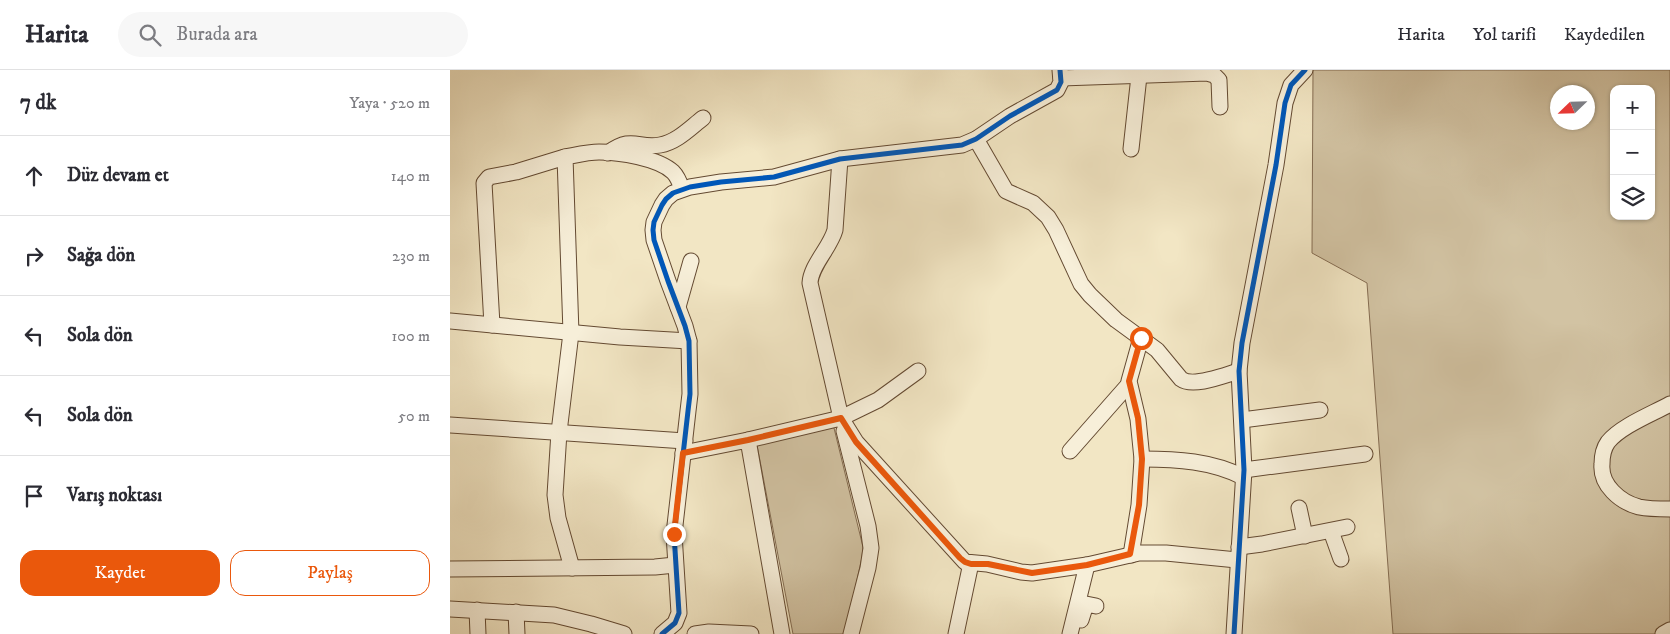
<!DOCTYPE html>
<html lang="tr">
<head>
<meta charset="utf-8">
<style>
  :root { --surface:#fff; --page:#f7f7f7; --text:#2b2b33; --muted:#7c7c81; --line:#e1e1e2; --accent:#ea580c }
  body { margin:0; font-family:"IM FELL DW Pica",serif; background:var(--page); color:var(--text) }
  .controls { position:absolute; right:15px; top:15px; display:grid; overflow:hidden; border-radius:10px; box-shadow:0 1px 4px #0004 }
  .controls button { width:45px; height:45px; display:grid; place-items:center; padding:0; border:0; border-bottom:1px solid var(--line); background:var(--surface); color:var(--text); font:25px sans-serif }
  .compass { position:absolute; left:1100px; top:15px; width:45px; height:45px; border-radius:50%; background:var(--surface); box-shadow:0 1px 4px #0004; rotate:247deg }
  .stop { position:absolute; width:15px; height:15px; margin:-11px; border:4px solid #ea580c; border-radius:50%; background:#fff }
  .stop.end { background:#ea580c; border-color:#fff; box-shadow:0 1px 5px #0008 }
  .list { margin:0; padding:0; list-style:none }
  h2 { display:flex; justify-content:space-between; align-items:center; height:65px; margin:0; padding:0 20px; font-size:21px }
  h2 small { font-size:16px; font-weight:400; color:var(--muted) }
  .list li { display:grid; grid-template-columns:32px 1fr auto; gap:15px; align-items:center; box-sizing:border-box; height:80px; padding:0 20px; border-top:1px solid var(--line) }
  .list b { display:block; font-size:19px; white-space:nowrap }
  .list em { font-size:16px; font-style:normal; color:var(--muted) }
  .actions { display:flex; gap:10px; padding:15px 20px }
  .actions a { flex:1; padding:11px 0; border:1px solid var(--accent); border-radius:15px; text-align:center; font-size:18px; color:var(--accent) }
  .actions .main { background:var(--accent); color:#fff }
  .icon { flex:none; width:28px; height:28px; fill:none; stroke:currentColor; stroke-width:2; stroke-linecap:round; stroke-linejoin:round }
  .map { position:relative; flex:none; width:1220px; height:564px; overflow:hidden }
  header { display:flex; align-items:center; gap:30px; box-sizing:border-box; height:70px; padding:0 25px; background:var(--surface); border-bottom:1px solid var(--line) }
  header strong { font-size:24px }
  nav { display:flex; gap:28px; margin-inline-start:auto; font-size:18px }
  .search { width:350px; height:45px; background:var(--page); display:flex; align-items:center; gap:12px; box-sizing:border-box; padding:0 18px; border-radius:28px; color:var(--muted); font-size:19px }
  main { display:flex }
  aside { flex:1; background:var(--surface) }
  .map>svg:first-child { display:block }
  .green { fill:#d2c3a3; stroke:#846c52; fill-rule:evenodd }
  .lines { fill:none; stroke-linecap:round; stroke-linejoin:round }
  .minor-casing { stroke:#644a32; stroke-width:17 }
  .minor { stroke:#f7efd9; stroke-width:15 }
  .cycleway-casing { stroke:#f7efd9; stroke-width:8 }
  .cycleway { stroke:#0057b8; stroke-width:5 }
  .route { stroke:#ea580c; stroke-width:6 }
</style>
</head>
<body>
<header>
<strong>Harita</strong>
<div class="search"><svg class="icon" aria-label="search" viewBox="0 0 24 24"><circle cx="10" cy="10" r="6"/><path d="M15 15l6 6"/></svg>Burada ara</div>
<nav><a>Harita</a><a>Yol tarifi</a><a>Kaydedilen</a></nav>
</header>
<main>
<aside>
<h2>7 dk<small>Yaya · 520 m</small></h2>
<ul class="list">
<li><svg class="icon" aria-label="ahead" viewBox="0 0 24 24"><path d="M12 20V5M6 11l6-6 6 6"/></svg><div><b>Düz devam et</b></div><em>140 m</em></li>
<li><svg class="icon" aria-label="right" viewBox="0 0 24 24"><path d="M7 20v-9h11M14 6l5 5-5 5"/></svg><div><b>Sağa dön</b></div><em>230 m</em></li>
<li><svg class="icon" aria-label="left" viewBox="0 0 24 24"><path d="M17 20v-9H6M10 6l-5 5 5 5"/></svg><div><b>Sola dön</b></div><em>100 m</em></li>
<li><svg class="icon" aria-label="left" viewBox="0 0 24 24"><path d="M17 20v-9H6M10 6l-5 5 5 5"/></svg><div><b>Sola dön</b></div><em>50 m</em></li>
<li><svg class="icon" aria-label="arrive" viewBox="0 0 24 24"><path d="M6 21V4h12l-3 4 3 4H6"/></svg><div><b>Varış noktası</b></div></li>
</ul>
<div class="actions"><a class="main">Kaydet</a><a>Paylaş</a></div>
</aside>
<div class="map">
<svg width="1220" height="564" viewBox="0 0 1220 564">
  <rect width="100%" height="100%" fill="#f2e6c4"/>
  <filter id="stains"><feTurbulence type="fractalNoise" baseFrequency=".004" numOctaves="4"/><feColorMatrix values="0 0 0 0 .2 0 0 0 0 .09 0 0 0 0 .02 0 0 0 .5 -.17"/></filter>
  <radialGradient id="worn" r=".72"><stop offset=".6" stop-color="#630" stop-opacity="0"/><stop offset="1" stop-color="#630" stop-opacity=".3"/></radialGradient>
  <g class="green">
    <path d="M863 0H1220V564H943L917 213 862 183ZM1164 19H1201V146H1164ZM1108 22H1138V52H1108Z"/>
    <path d="M379 355 384 358 413 477 412 487 395 564H343L307 375Z"/>
  </g>
  <g class="lines">
    <defs>
      <g id="minor">
        <path d="M611 8 757 3 764 5 769 10 770 37"/>
        <path d="M526 69 556 121 583 133 598 147 606 160 631 214 640 225 666 250 707 280 731 309C743 318 775 305 789 301"/>
        <path d="M681 79 689 6"/>
        <path d="M158 83C183 65 187 79 210 75 227 72 240 58 253 48"/>
        <path d="M228 237 241 191"/>
        <path d="M0 251 170 267 239 271"/>
        <path d="M42 255 34 113 39 107 66 102 115 87"/>
        <path d="M1220 334C1202 344 1171 356 1158 372 1153 379 1152 386 1152 394 1150 415 1170 432 1189 437 1199 439 1210 439 1220 439"/>
        <path d="M391 348 406 372 515 492 537 494 571 502 582 503 637 495 689 483H716L787 490"/>
        <path d="M391 348 428 330 468 301"/>
        <path d="M792 350 870 340"/>
        <path d="M0 355 235 371"/>
        <path d="M394 361 418 456 421 478 418 498 401 564"/>
        <path d="M298 370 391 348 360 213C361 195 380 178 385 160L390 89"/>
        <path d="M620 381 679 314"/>
        <path d="M233 383 298 370 332 564"/>
        <path d="M692 389C727 389 762 391 793 407"/>
        <path d="M794 400 915 384"/>
        <path d="M849 438 855 466"/>
        <path d="M881 461 891 489"/>
        <path d="M789 477 812 474 897 457"/>
        <path d="M681 485 689 435 692 389 688 349 679 311 691 268"/>
        <path d="M122 498 108 448 105 425 109 362 121 263 115 87C126 85 138 82 149 82 169 82 208 88 223 102 228 107 230 113 232 119"/>
        <path d="M0 499 205 497 225 495"/>
        <path d="M0 539 104 545 141 554 174 564"/>
        <path d="M27 540 28 564"/>
        <path d="M66 542 67 564"/>
        <path d="M631 550 636 534 646 536"/>
        <path d="M212 564 225 553 229 543 224 464 238 341 240 324 239 271 235 256 218 211 204 170 203 160 204 152 212 135 216 129 223 123 240 117 271 112 324 107 390 89 512 75 526 69 560 46 607 20 611 12 610 0"/>
        <path d="M245 564 259 562 301 564"/>
        <path d="M506 564 521 493"/>
        <path d="M620 564 637 495"/>
        <path d="M784 564 794 400 789 301 792 273 826 95 835 33 841 15 855 0"/>
        <path d="M1213 564 1220 560"/>
      </g>
    </defs>
    <use href="#minor" class="minor-casing"/>
    <use href="#minor" class="minor"/>
    <defs>
      <g id="cycleway">
        <path d="M212 564 225 553 229 543 224 464 238 341 240 324 239 271 235 256 218 211 204 170 203 160 204 152 212 135 216 129 223 123 240 117 271 112 324 107 390 89 512 75 526 69 560 46 607 20 611 12 610 0"/>
        <path d="M784 564 794 400 789 301 792 273 826 95 835 33 841 15 855 0"/>
      </g>
    </defs>
    <use href="#cycleway" class="cycleway-casing"/>
    <use href="#cycleway" class="cycleway"/>
  </g>
  <g class="lines">
    <path class="route" d="M224 464 233 383 298 370 391 348 406 372 510 488 515 492 521 494H538L582 503 637 495 680 484 689 435 692 389 688 348 679 311 691 268"/>
  </g>
  <rect width="100%" height="100%" filter="url(#stains)"/>
  <rect width="100%" height="100%" fill="url(#worn)"/>
</svg>
<div class="controls">
<button>+</button>
<button>−</button>
<button><svg class="icon" aria-label="layers" viewBox="0 0 24 24"><path d="M12 4l9 5-9 5-9-5zM3 14l9 5 9-5"/></svg></button>
</div>
<svg class="compass" viewBox="-18 -18 36 36"><path d="M0-13l5 13h-10z" fill="#e53935"/><path d="M0 13l5-13h-10z" fill="#7c7c81"/></svg>
<div class="stop" style="left:691px;top:268px"></div>
<div class="stop end" style="left:224px;top:464px"></div>
</div>
</main>
</body>
</html>
